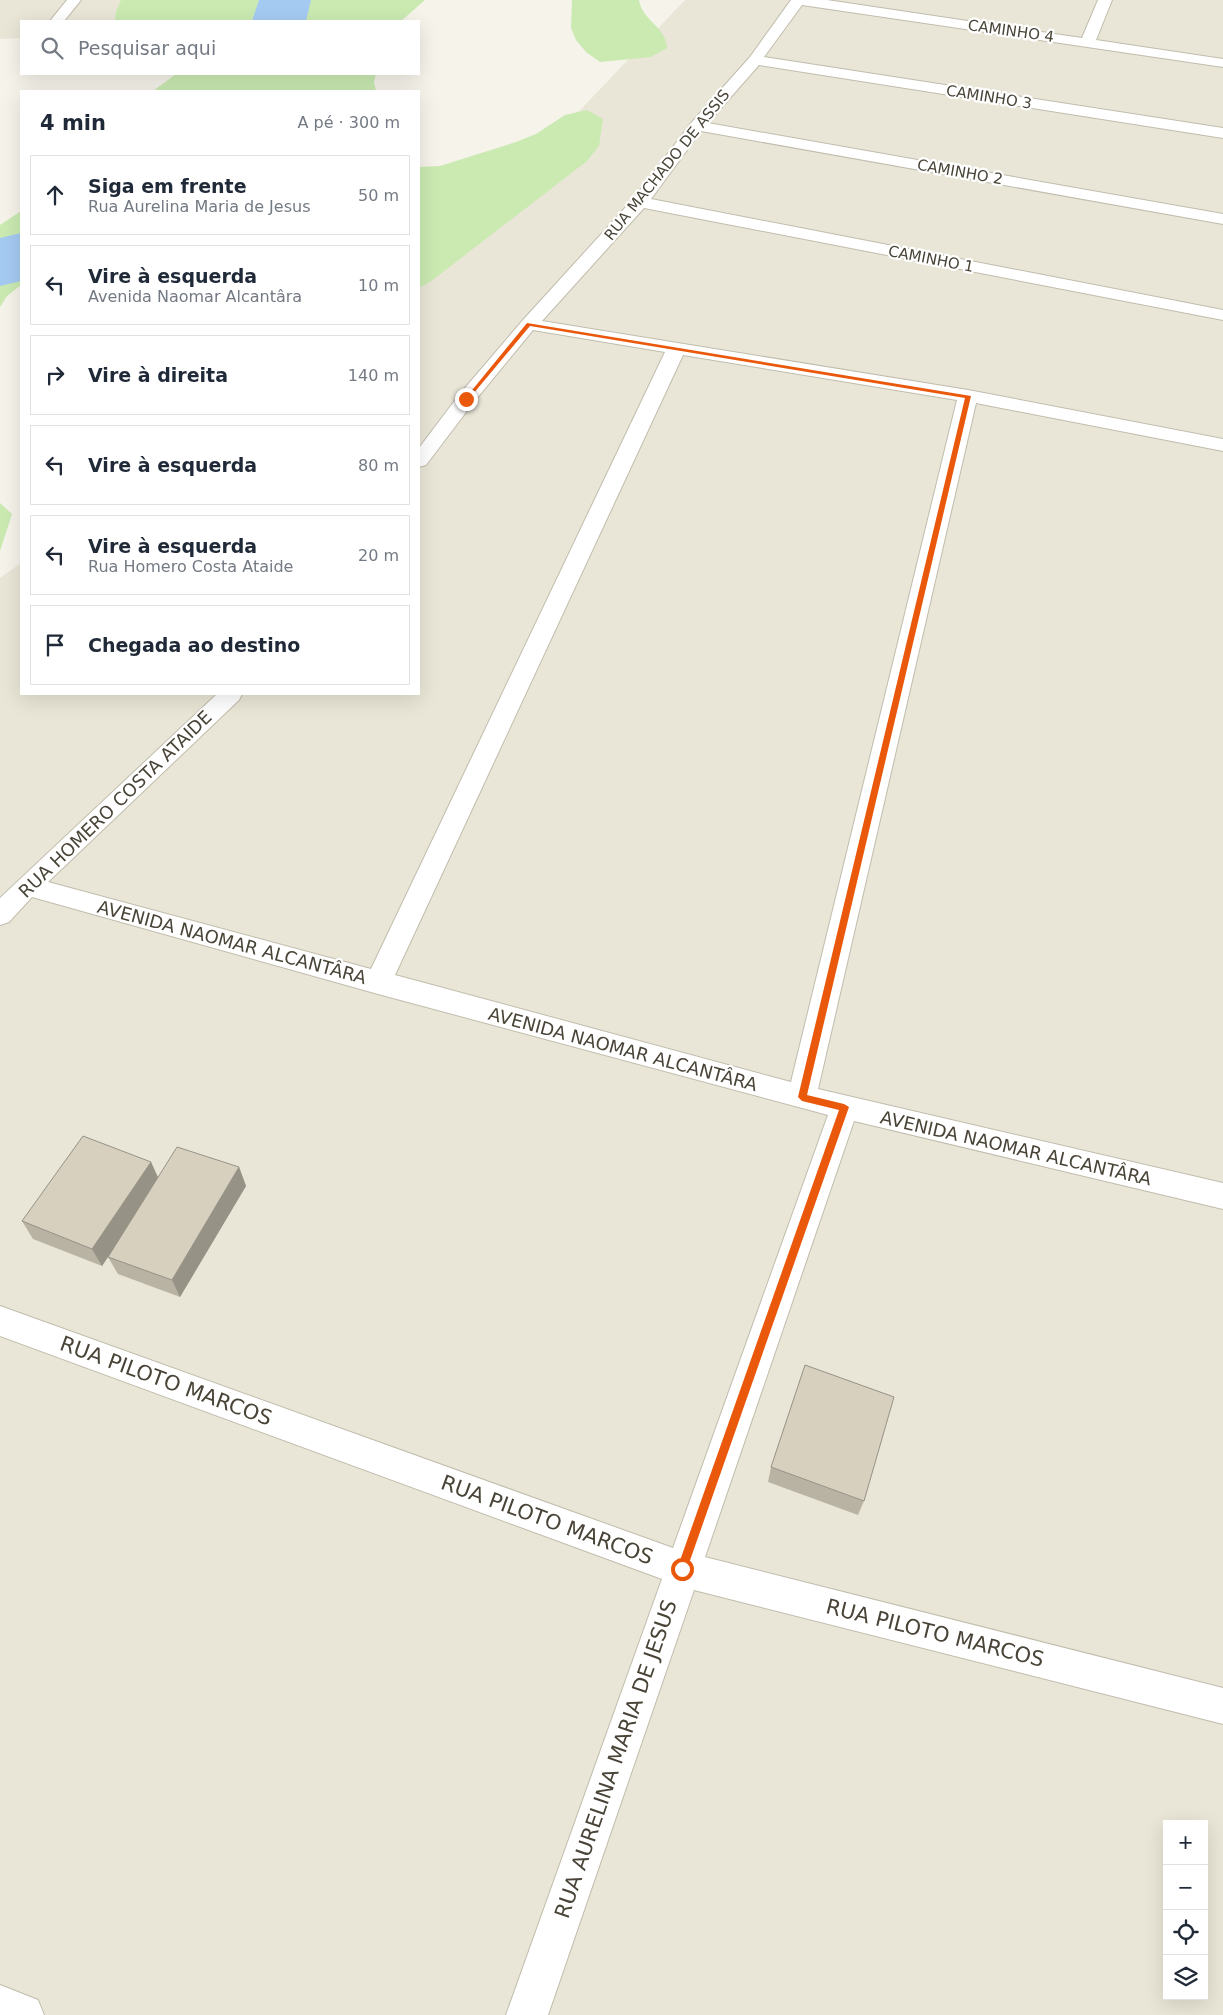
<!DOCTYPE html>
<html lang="pt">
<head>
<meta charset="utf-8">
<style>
  :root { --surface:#fff; --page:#f2f2f3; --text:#1f2937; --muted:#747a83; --line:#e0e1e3 }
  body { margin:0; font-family:"DejaVu Sans",sans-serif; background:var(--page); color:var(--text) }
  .controls { position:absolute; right:15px; bottom:15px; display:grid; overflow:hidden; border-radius:0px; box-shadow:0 5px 20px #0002 }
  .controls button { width:45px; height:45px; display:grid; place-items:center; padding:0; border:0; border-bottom:1px solid var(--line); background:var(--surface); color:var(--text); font:25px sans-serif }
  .stop { position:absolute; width:15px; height:15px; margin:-11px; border:4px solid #ea580c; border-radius:50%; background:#fff }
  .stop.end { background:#ea580c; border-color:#fff; box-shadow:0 1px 5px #0008 }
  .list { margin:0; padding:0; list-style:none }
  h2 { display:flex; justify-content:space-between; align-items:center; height:65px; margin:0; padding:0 20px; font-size:21px }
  h2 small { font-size:16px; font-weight:400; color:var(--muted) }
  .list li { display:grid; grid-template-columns:32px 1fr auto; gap:15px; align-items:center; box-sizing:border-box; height:80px; margin:0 10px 10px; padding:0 10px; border:1px solid var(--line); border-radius:0px }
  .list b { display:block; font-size:19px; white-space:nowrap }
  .list p { margin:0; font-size:16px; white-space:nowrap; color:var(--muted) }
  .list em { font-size:16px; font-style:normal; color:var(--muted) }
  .icon { flex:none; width:28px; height:28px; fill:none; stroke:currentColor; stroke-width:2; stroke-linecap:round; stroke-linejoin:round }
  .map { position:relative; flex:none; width:1223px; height:2015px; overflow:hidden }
  .search { position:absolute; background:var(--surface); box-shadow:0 5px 20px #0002; left:20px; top:20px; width:400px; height:55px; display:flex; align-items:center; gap:12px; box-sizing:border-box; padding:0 18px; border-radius:0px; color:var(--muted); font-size:19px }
  .panel { position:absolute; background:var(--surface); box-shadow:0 5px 20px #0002; left:20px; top:90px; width:400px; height:605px; border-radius:0px }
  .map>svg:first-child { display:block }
  .residential { fill:#e9e6d7; fill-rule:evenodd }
  .green { fill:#caeab2 }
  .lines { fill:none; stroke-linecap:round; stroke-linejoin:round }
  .river { fill:#a5caf2; fill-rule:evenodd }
  .street-casing { stroke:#c1bcac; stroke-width:2 }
  .street { fill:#fff; fill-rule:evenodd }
  .wall { fill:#b9b3a4 }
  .shaded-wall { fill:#969286 }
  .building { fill:#d7d0bf; stroke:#969286 }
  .route { fill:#ea580c }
  .labels { text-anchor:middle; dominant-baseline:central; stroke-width:4.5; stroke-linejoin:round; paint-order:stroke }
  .far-street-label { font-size:15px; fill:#494437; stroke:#fff }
  .street-label { font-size:18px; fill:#494437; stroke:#fff }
  .near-street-label { font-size:21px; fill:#494437; stroke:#fff }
</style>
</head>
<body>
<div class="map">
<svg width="1223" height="2015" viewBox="0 0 1223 2015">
  <rect width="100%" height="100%" fill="#f5f3ea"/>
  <g class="residential">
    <path d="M0 0H137L121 21H21V38L0 39Z"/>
    <path d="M685 0H1223V2015H0V578L21 563V694H419V279ZM1167 1824H1204V1996H1167Z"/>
  </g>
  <g class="green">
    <path d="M121 0H425L401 21H115L116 12Z"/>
    <path d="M572 0H639C642 21 666 26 667 48L651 57 600 62 586 52 576 40 571 28Z"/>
    <path d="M176 74H376L374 82 376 91H153Z"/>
    <path d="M587 110 603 119 599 146 587 161 430 282 419 288V167L440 166 516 142 536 134 565 115Z"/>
    <path d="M21 211V285L7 296 0 307V225Z"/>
    <path d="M0 503 12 514 0 551Z"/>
  </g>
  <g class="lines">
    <g class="river">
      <path d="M259 0H311L306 21H252Z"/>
      <path d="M21 233V281L0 286V238Z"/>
    </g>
    <defs>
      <g id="street">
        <path d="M67 0H81L64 21H50Z"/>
        <path d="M791 0H827L1082 38 1098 0H1112L1096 40 1223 59V67L802 5 764 57 1223 128V138L759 65 708 123 1223 214V224L701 131 651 199 1223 310V320L644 208 542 321 968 390 1223 439V451L976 403 818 1089 1223 1183V1209L854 1121 705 1557 1223 1688V1724L694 1590 548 2015H506L662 1579 0 1336V1306L673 1548 828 1115 378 994 32 897 9 922 0 925V898L217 694H242L239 700 48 882 371 969 665 352 533 330 473 403 426 465 419 467V448L459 395 523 320 634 198 691 123 750 57ZM683 355 957 400 791 1082 395 975Z"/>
        <path d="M0 1985 38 2000 44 2015H0Z"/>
      </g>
    </defs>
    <use href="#street" class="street-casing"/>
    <use href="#street" class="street"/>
  </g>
  <g class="wall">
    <path d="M151 1162 158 1177 239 1167 246 1186 180 1297 118 1274 108 1257 102 1266 33 1239 22 1221Z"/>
    <path d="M771 1467 864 1501 858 1515 768 1482Z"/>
  </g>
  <g class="shaded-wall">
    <path d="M151 1162 159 1180 102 1266 92 1249Z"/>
    <path d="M239 1167 246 1186 180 1297 172 1280Z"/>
  </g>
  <g class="building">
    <path d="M83 1136 151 1162 92 1249 22 1221Z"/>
    <path d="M177 1147 239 1167 172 1280 108 1257Z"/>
    <path d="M805 1365 894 1397 864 1501 771 1467Z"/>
  </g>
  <path class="route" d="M527 323 971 396 807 1095 844 1104 849 1107 687 1569 682 1574 677 1569 839 1110 802 1101 798 1097 965 398 530 326 468 400H464Z"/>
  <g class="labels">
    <g class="far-street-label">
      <text transform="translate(1011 31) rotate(8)">CAMINHO 4</text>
      <text transform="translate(989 97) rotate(9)">CAMINHO 3</text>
      <text transform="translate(667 165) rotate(-51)">RUA MACHADO DE ASSIS</text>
      <text transform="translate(960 172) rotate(10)">CAMINHO 2</text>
      <text transform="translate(931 259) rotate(11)">CAMINHO 1</text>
    </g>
    <g class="street-label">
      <text transform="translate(115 804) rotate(-44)">RUA HOMERO COSTA ATAIDE</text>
      <text transform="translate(232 942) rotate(15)">AVENIDA NAOMAR ALCANTÂRA</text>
      <text transform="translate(623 1049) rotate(15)">AVENIDA NAOMAR ALCANTÂRA</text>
      <text transform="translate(1016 1148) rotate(13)">AVENIDA NAOMAR ALCANTÂRA</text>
    </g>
    <g class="near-street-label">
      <text transform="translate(166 1381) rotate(20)">RUA PILOTO MARCOS</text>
      <text transform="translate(547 1520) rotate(20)">RUA PILOTO MARCOS</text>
      <text transform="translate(935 1633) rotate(14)">RUA PILOTO MARCOS</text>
      <text transform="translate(616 1759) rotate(-71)">RUA AURELINA MARIA DE JESUS</text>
    </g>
  </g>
</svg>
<div class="controls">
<button>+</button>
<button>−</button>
<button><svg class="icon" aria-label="locate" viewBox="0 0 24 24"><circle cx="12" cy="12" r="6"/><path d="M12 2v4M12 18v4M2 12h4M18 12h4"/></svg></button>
<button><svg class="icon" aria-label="layers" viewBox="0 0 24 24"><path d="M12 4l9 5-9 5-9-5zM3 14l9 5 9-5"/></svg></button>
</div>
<div class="stop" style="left:682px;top:1569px"></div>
<div class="stop end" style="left:466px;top:399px"></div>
<div class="search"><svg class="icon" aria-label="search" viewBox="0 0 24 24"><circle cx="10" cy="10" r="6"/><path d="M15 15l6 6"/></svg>Pesquisar aqui</div>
<section class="panel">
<h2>4 min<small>A pé · 300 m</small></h2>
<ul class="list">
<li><svg class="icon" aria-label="ahead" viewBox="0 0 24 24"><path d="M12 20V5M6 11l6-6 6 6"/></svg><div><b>Siga em frente</b><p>Rua Aurelina Maria de Jesus</p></div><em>50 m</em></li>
<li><svg class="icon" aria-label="left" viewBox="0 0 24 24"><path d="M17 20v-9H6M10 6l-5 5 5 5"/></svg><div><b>Vire à esquerda</b><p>Avenida Naomar Alcantâra</p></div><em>10 m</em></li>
<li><svg class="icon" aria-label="right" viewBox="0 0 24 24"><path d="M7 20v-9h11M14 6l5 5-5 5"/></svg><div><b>Vire à direita</b></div><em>140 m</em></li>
<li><svg class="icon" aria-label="left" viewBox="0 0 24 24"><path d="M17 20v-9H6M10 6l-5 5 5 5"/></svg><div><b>Vire à esquerda</b></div><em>80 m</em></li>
<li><svg class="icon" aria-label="left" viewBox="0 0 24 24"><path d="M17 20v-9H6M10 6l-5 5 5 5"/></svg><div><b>Vire à esquerda</b><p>Rua Homero Costa Ataide</p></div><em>20 m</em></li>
<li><svg class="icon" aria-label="arrive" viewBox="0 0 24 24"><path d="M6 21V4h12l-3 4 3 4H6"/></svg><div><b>Chegada ao destino</b></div></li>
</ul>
</section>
</div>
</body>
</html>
